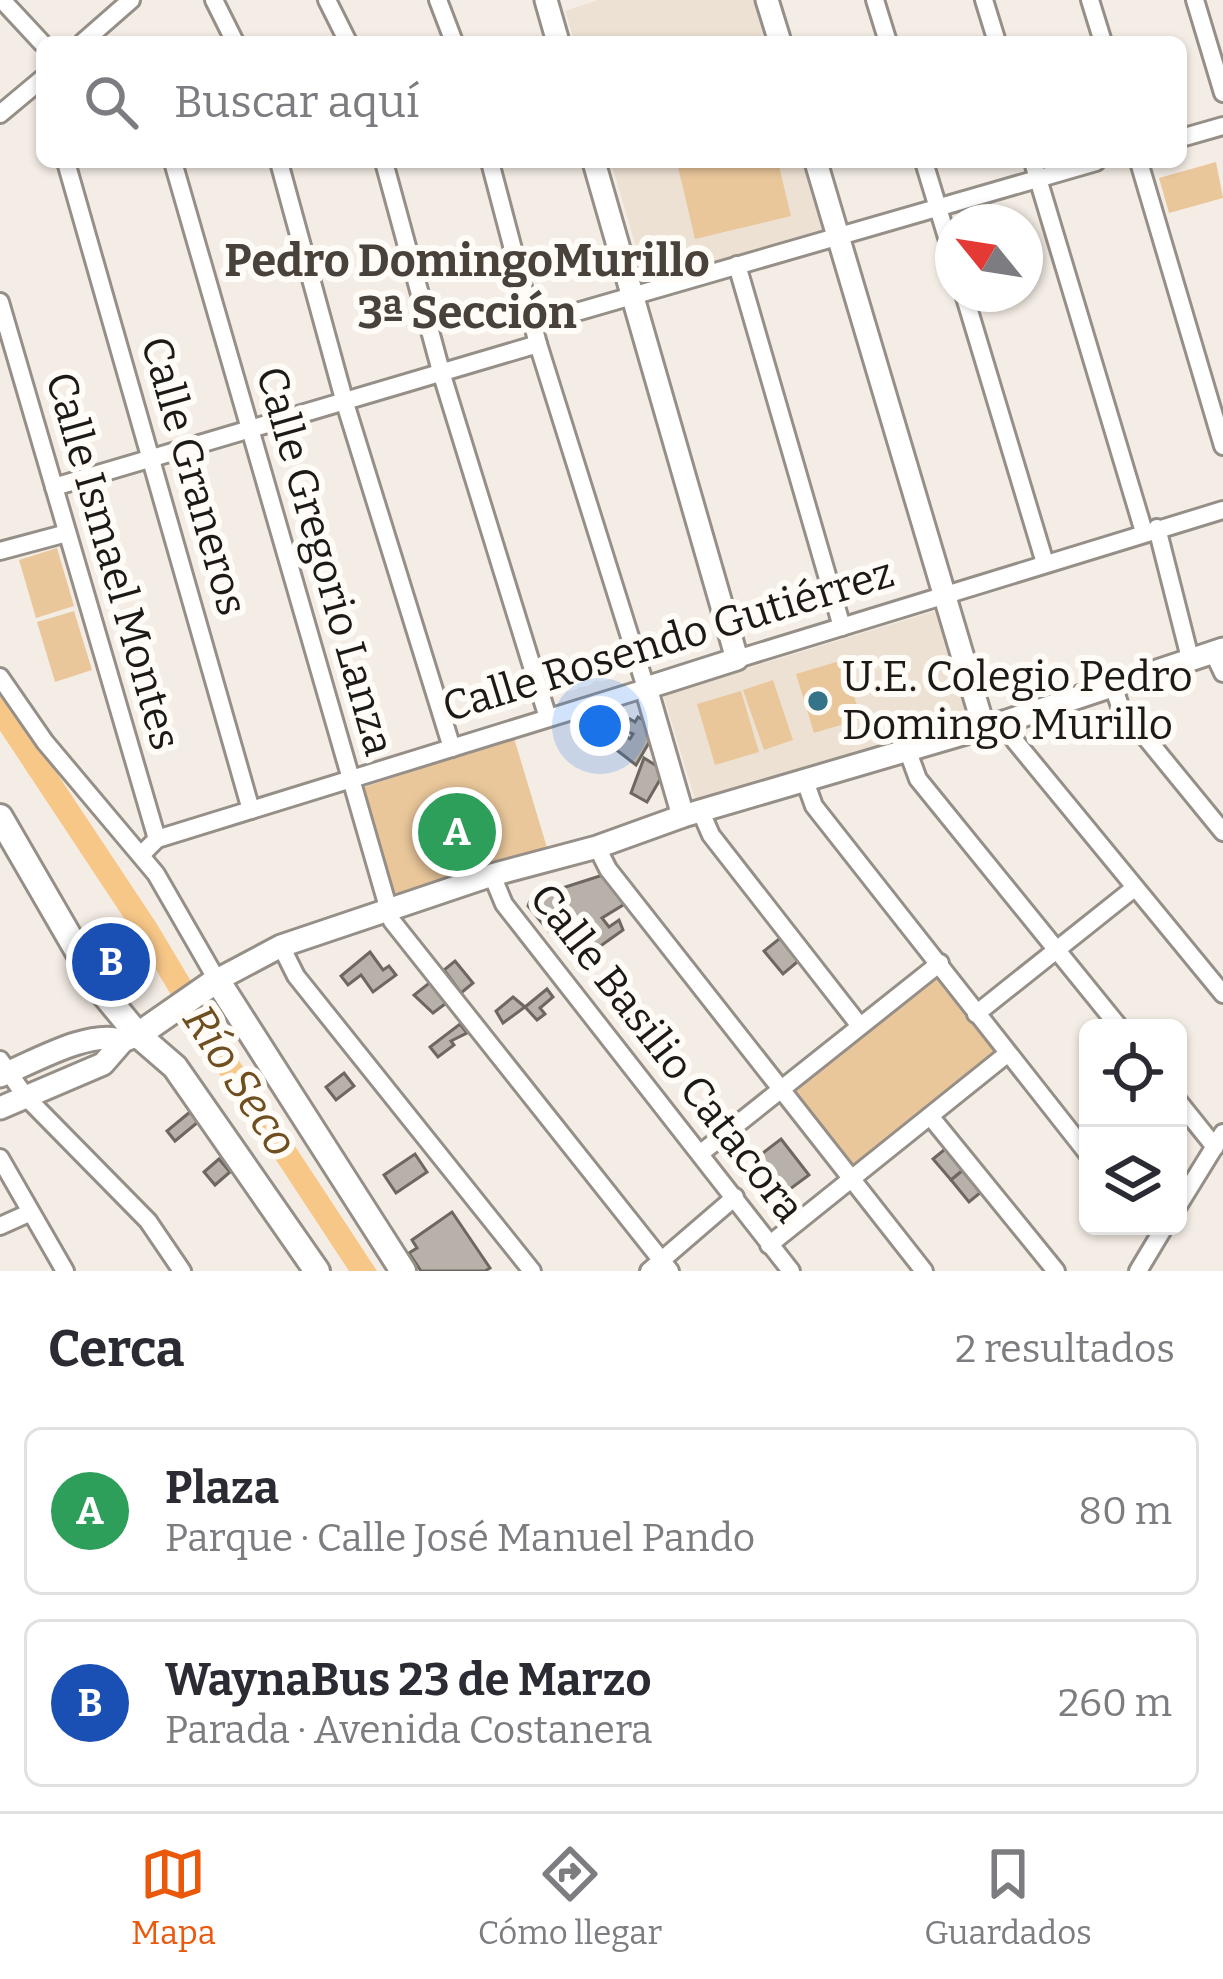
<!DOCTYPE html>
<html lang="es">
<head>
<meta charset="utf-8">
<style>
  :root { --surface:#fff; --page:#f7f7f7; --text:#2b2b33; --muted:#7c7c81; --line:#e1e1e2; --accent:#ea580c }
  body { margin:0; font-family:Bitter,serif; background:var(--page); color:var(--text) }
  .controls { position:absolute; right:36px; bottom:36px; display:grid; overflow:hidden; border-radius:18px; box-shadow:0 3px 9px #0004 }
  .controls button { width:108px; height:108px; display:grid; place-items:center; padding:0; border:0; border-bottom:3px solid var(--line); background:var(--surface); color:var(--text); font:60px sans-serif }
  .compass { position:absolute; left:935px; top:204px; width:108px; height:108px; border-radius:50%; background:var(--surface); box-shadow:0 3px 9px #0004; rotate:300deg }
  .you { position:absolute; left:600px; top:726px; width:42px; height:42px; margin:-30px; border:9px solid #fff; border-radius:50%; background:#1a73e8; box-shadow:0 0 0 18px #1a73e833 }
  .badge { display:grid; place-items:center; width:78px; height:78px; border-radius:50%; background:var(--accent); color:#fff; font-size:39px; font-weight:700 }
  .pin { position:absolute; translate:-50% -50%; border:6px solid #fff; box-shadow:0 3px 12px #0006 }
  .list { margin:0; padding:0; list-style:none }
  h2 { display:flex; justify-content:space-between; align-items:center; height:156px; margin:0; padding:0 48px; font-size:51px }
  h2 small { font-size:39px; font-weight:400; color:var(--muted) }
  .list li { display:grid; grid-template-columns:78px 1fr auto; gap:36px; align-items:center; box-sizing:border-box; height:168px; margin:0 24px 24px; padding:0 24px; border:3px solid var(--line); border-radius:18px }
  .list b { display:block; font-size:45px; white-space:nowrap }
  .list p { margin:0; font-size:39px; white-space:nowrap; color:var(--muted) }
  .list em { font-size:39px; font-style:normal; color:var(--muted) }
  .icon { flex:none; width:66px; height:66px; fill:none; stroke:currentColor; stroke-width:2; stroke-linecap:round; stroke-linejoin:round }
  .map { position:relative; flex:none; width:1223px; height:1271px; overflow:hidden }
  .search { position:absolute; background:var(--surface); box-shadow:0 3px 9px #0004; left:36px; right:36px; top:36px; height:132px; display:flex; align-items:center; gap:30px; box-sizing:border-box; padding:0 42px; border-radius:18px; color:var(--muted); font-size:45px }
  .sheet { height:540px; background:var(--surface) }
  nav { display:flex; justify-content:space-around; align-items:center; box-sizing:border-box; height:168px; border-top:3px solid var(--line); background:var(--surface); font-size:33px; color:var(--muted) }
  nav a { display:grid; justify-items:center; gap:6px }
  nav .on { color:var(--accent) }
  .map>svg:first-child { display:block }
  .built { fill:#ede1d3 }
  .green { fill:#eac79b }
  .water { fill:#f7c788 }
  .lines { fill:none; stroke-linecap:round; stroke-linejoin:round }
  .river { stroke:#f7c788; stroke-width:24 }
  .building { fill:#b8b1a9; stroke:#6d6760; stroke-width:3 }
  .street-casing { stroke:#968f88; stroke-width:22 }
  .secondary-casing { stroke:#968f88; stroke-width:27 }
  .primary-casing { stroke:#968f88; stroke-width:30 }
  .street { stroke:#fff; stroke-width:16 }
  .secondary { stroke:#fff; stroke-width:21 }
  .primary { stroke:#fff; stroke-width:24 }
  .poi-dot { fill:#357388; stroke:#fffbf6; stroke-width:4.5 }
  .labels { text-anchor:middle; dominant-baseline:central; stroke-width:12; stroke-linejoin:round; paint-order:stroke }
  .street-label { font-size:42px; fill:#1c1a17; stroke:#fffbf6 }
  .poi-label { font-size:42px; fill:#1c1a17; stroke:#fffbf6; text-anchor:start }
  .neighbourhood-label { font-size:45px; font-weight:bold; fill:#48423b; stroke:#fffbf6 }
  .water-label { font-size:45px; font-style:italic; fill:#6f4e20; stroke:#fffbf6 }
</style>
</head>
<body>
<div class="map">
<svg width="1223" height="1271" viewBox="0 0 1223 1271">
  <rect width="100%" height="100%" fill="#f4ede5"/>
  <g class="built">
    <path d="M598 0H759L771 42H575L565 11Z"/>
    <path d="M611 162H807L827 228 646 281Z"/>
    <path d="M935 611 942 614 973 709 969 720 697 806 663 694Z"/>
  </g>
  <g class="green">
    <path d="M700 162H778L791 216 695 239 678 167Z"/>
    <path d="M1216 162 1223 198 1169 213 1159 178Z"/>
    <path d="M57 548 74 606 36 618 19 560Z"/>
    <path d="M74 611 92 670 55 682 37 622Z"/>
    <path d="M843 660 861 719 814 733 796 674Z"/>
    <path d="M773 680 793 740 764 750 743 690Z"/>
    <path d="M741 691 759 752 715 765 697 704Z"/>
    <path d="M514 738 548 851 393 899 358 789Z"/>
    <path d="M937 979 996 1054 853 1165 795 1091Z"/>
  </g>
  <path class="water" d="M201 1003 377 1271H349L182 1017Z"/>
  <g class="lines">
    <path class="river" d="M0 709 147 931 197 1015"/>
  </g>
  <g class="building">
    <path d="M638 717 650 724 647 729 654 734 636 765 614 748 622 734 630 739 633 734 624 730 630 719 635 722Z"/>
    <path d="M644 758 665 771 647 802 631 793Z"/>
    <path d="M606 874 628 902 602 918 609 927 619 920 623 930 585 957 582 954 592 944 582 930 560 945 528 906 531 898Z"/>
    <path d="M784 935 802 958 783 974 764 951Z"/>
    <path d="M370 952 383 970 389 966 396 975 373 992 361 975 348 985 341 976Z"/>
    <path d="M455 961 473 983 461 993 444 970Z"/>
    <path d="M433 980 449 1001 433 1013 414 995Z"/>
    <path d="M547 989 553 997 540 1008 545 1014 537 1020 525 1007Z"/>
    <path d="M513 997 525 1007 503 1023 496 1011Z"/>
    <path d="M460 1024 467 1033 451 1041 454 1045 438 1057 430 1047Z"/>
    <path d="M344 1073 354 1086 336 1100 326 1087Z"/>
    <path d="M190 1112 198 1122 175 1141 167 1131Z"/>
    <path d="M781 1139 809 1175 782 1195 755 1159Z"/>
    <path d="M950 1145 968 1166 951 1180 933 1159Z"/>
    <path d="M415 1154 427 1172 396 1193 384 1175Z"/>
    <path d="M219 1159 230 1172 215 1185 204 1172Z"/>
    <path d="M968 1166 986 1188 969 1202 951 1180Z"/>
    <path d="M452 1212 490 1268 485 1271H421L409 1253 417 1248 412 1240Z"/>
  </g>
  <g class="lines">
    <defs>
      <g id="street">
        <path d="M2 0 42 43"/>
        <path d="M214 0 235 42"/>
        <path d="M327 0 348 42"/>
        <path d="M438 0 454 42"/>
        <path d="M875 0 888 42"/>
        <path d="M984 0 997 42"/>
        <path d="M1090 0 1103 42"/>
        <path d="M1195 0 1223 93"/>
        <path d="M83 42 131 0"/>
        <path d="M0 114 42 79"/>
        <path d="M1181 138 1223 126"/>
        <path d="M66 162 251 810"/>
        <path d="M173 162 392 921 670 1271"/>
        <path d="M279 162 345 403 452 748"/>
        <path d="M384 162 442 375 548 718"/>
        <path d="M924 162 953 257"/>
        <path d="M1033 162 1144 532"/>
        <path d="M1139 162 1223 446"/>
        <path d="M737 265 842 627"/>
        <path d="M964 294 1045 563"/>
        <path d="M0 302 157 839"/>
        <path d="M535 324 1096 162"/>
        <path d="M54 487 538 344"/>
        <path d="M1157 528 1190 658"/>
        <path d="M0 551 67 533"/>
        <path d="M1213 652 1223 673"/>
        <path d="M737 659 1223 510"/>
        <path d="M0 677 45 742 156 874 217 980"/>
        <path d="M1113 686 1120 706 1223 832"/>
        <path d="M1007 721 1015 741 1223 994"/>
        <path d="M907 749 918 779 1120 1028"/>
        <path d="M805 781 814 806 1088 1154"/>
        <path d="M701 812 711 835 860 1026"/>
        <path d="M597 847 608 869 924 1271"/>
        <path d="M142 854 157 839 646 688 538 344 490 162"/>
        <path d="M492 875 504 904 791 1271"/>
        <path d="M281 946 296 976 532 1271"/>
        <path d="M976 1014 1133 889"/>
        <path d="M0 1060 26 1097 148 1221 182 1271"/>
        <path d="M1178 1101 1215 1147"/>
        <path d="M930 1116 1056 1271"/>
        <path d="M701 1153 940 963"/>
        <path d="M0 1158 65 1271"/>
        <path d="M1178 1206 1223 1133"/>
        <path d="M0 1226 29 1213"/>
        <path d="M769 1245 1007 1054"/>
        <path d="M649 1271 735 1197"/>
        <path d="M1138 1271 1165 1226"/>
      </g>
      <g id="secondary">
        <path d="M546 0 558 42"/>
        <path d="M767 0 780 42"/>
        <path d="M594 162 737 659 646 688 683 816"/>
        <path d="M816 162 983 725"/>
        <path d="M217 980 281 946 492 875 597 847 683 816 1007 721 1223 649"/>
        <path d="M0 1076C32 1063 91 1028 123 1041"/>
        <path d="M0 1108 103 1064 123 1041 138 1035"/>
      </g>
      <g id="primary">
        <path d="M0 817 99 988 138 1035 175 1067 317 1271"/>
        <path d="M138 1035 217 980 403 1271"/>
      </g>
    </defs>
    <use href="#street" class="street-casing"/>
    <use href="#secondary" class="secondary-casing"/>
    <use href="#primary" class="primary-casing"/>
    <use href="#street" class="street"/>
    <use href="#secondary" class="secondary"/>
    <use href="#primary" class="primary"/>
  </g>
  <circle class="poi-dot" cx="818" cy="701" r="12"/>
  <g class="labels">
    <g class="street-label">
      <text transform="translate(194 476) rotate(74)">Calle Graneros</text>
      <text transform="translate(113 561) rotate(74)">Calle Ismael Montes</text>
      <text transform="translate(325 561) rotate(74)">Calle Gregorio Lanza</text>
      <text transform="translate(668 640) rotate(-17)">Calle Rosendo Gutiérrez</text>
      <text transform="translate(667 1053) rotate(52)">Calle Basilio Catacora</text>
    </g>
    <g class="poi-label">
      <text x="842" y="677">U.E. Colegio Pedro<tspan x="842" dy="48">Domingo Murillo</tspan></text>
    </g>
    <g class="neighbourhood-label">
      <text x="467" y="261">Pedro DomingoMurillo<tspan x="467" dy="52">3ª Sección</tspan></text>
    </g>
    <g class="water-label">
      <text transform="translate(240 1081) rotate(57)">Río Seco</text>
    </g>
  </g>
</svg>
<div class="controls">
<button><svg class="icon" aria-label="locate" viewBox="0 0 24 24"><circle cx="12" cy="12" r="6"/><path d="M12 2v4M12 18v4M2 12h4M18 12h4"/></svg></button>
<button><svg class="icon" aria-label="layers" viewBox="0 0 24 24"><path d="M12 4l9 5-9 5-9-5zM3 14l9 5 9-5"/></svg></button>
</div>
<svg class="compass" viewBox="-18 -18 36 36"><path d="M0-13l5 13h-10z" fill="#e53935"/><path d="M0 13l5-13h-10z" fill="#7c7c81"/></svg>
<div class="you"></div>
<div class="pin badge" style="left:457px;top:832px;background:#2e9e5b">A</div>
<div class="pin badge" style="left:111px;top:962px;background:#1a4fb4">B</div>
<div class="search"><svg class="icon" aria-label="search" viewBox="0 0 24 24"><circle cx="10" cy="10" r="6"/><path d="M15 15l6 6"/></svg>Buscar aquí</div>
</div>
<section class="sheet">
<h2>Cerca<small>2 resultados</small></h2>
<ul class="list">
<li><span class="badge" style="background:#2e9e5b">A</span><div><b>Plaza</b><p>Parque · Calle José Manuel Pando</p></div><em>80 m</em></li>
<li><span class="badge" style="background:#1a4fb4">B</span><div><b>WaynaBus 23 de Marzo</b><p>Parada · Avenida Costanera</p></div><em>260 m</em></li>
</ul>
</section>
<nav>
<a class="on"><svg class="icon" aria-label="map" viewBox="0 0 24 24"><path d="M3 6l6-2 6 2 6-2v14l-6 2-6-2-6 2zM9 4v14M15 6v14"/></svg>Mapa</a>
<a><svg class="icon" aria-label="directions" viewBox="0 0 24 24"><path d="M12 3l9 9-9 9-9-9zM9 14v-3h6M13 9l2 2-2 2"/></svg>Cómo llegar</a>
<a><svg class="icon" aria-label="saved" viewBox="0 0 24 24"><path d="M7 4h10v16l-5-4-5 4z"/></svg>Guardados</a>
</nav>
</body>
</html>
